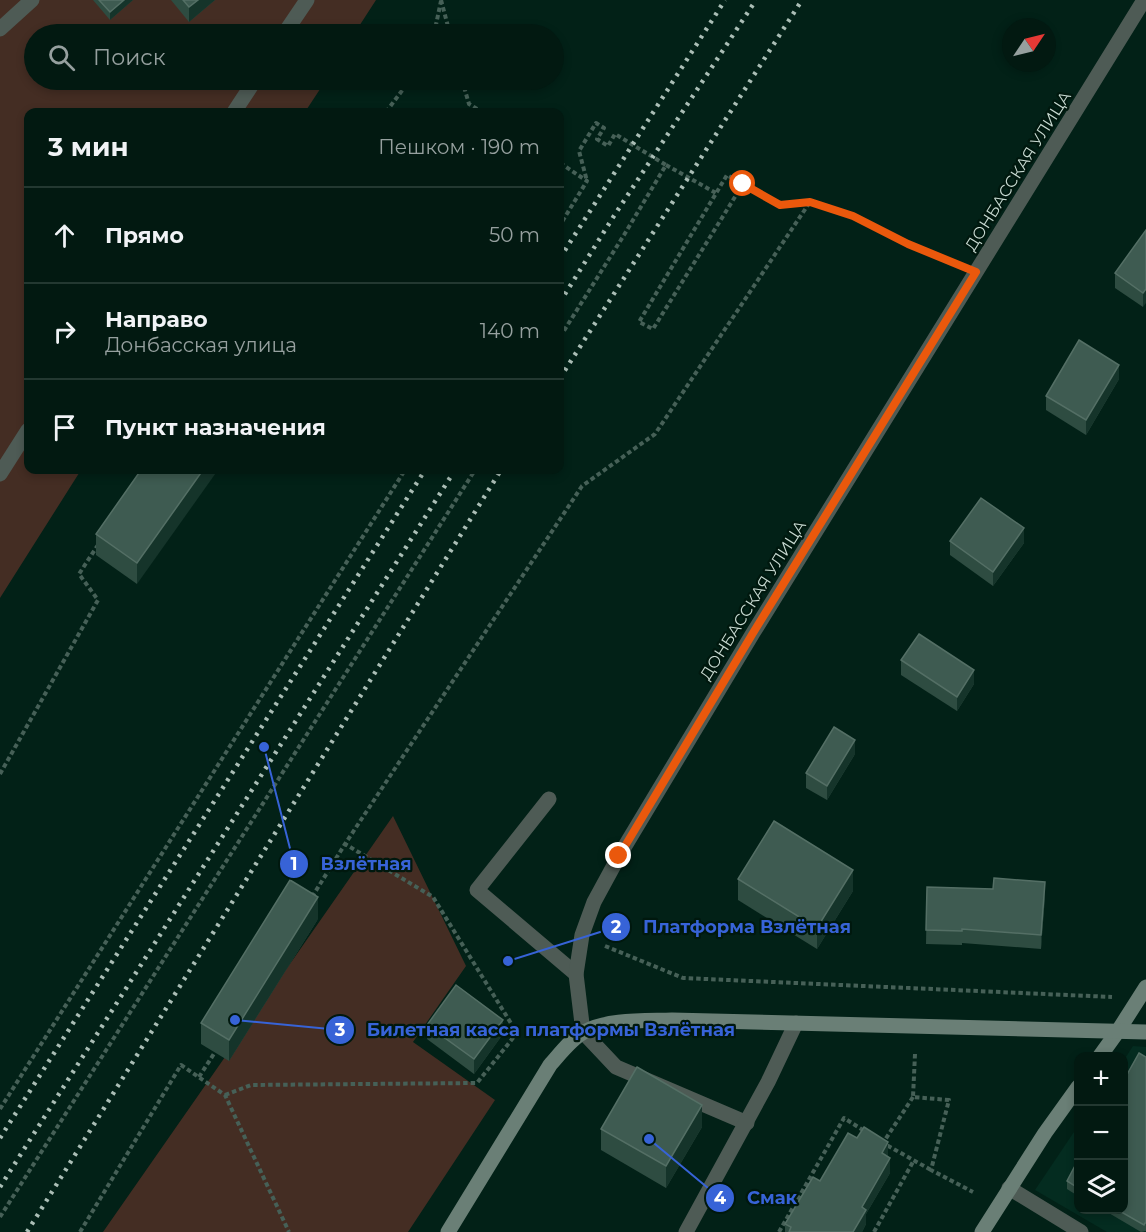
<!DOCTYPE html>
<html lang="ru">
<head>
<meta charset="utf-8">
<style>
  :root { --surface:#021911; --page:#0c221a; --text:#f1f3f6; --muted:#96a09f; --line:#233831 }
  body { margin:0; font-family:Montserrat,sans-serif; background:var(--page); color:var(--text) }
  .controls { position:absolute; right:18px; bottom:18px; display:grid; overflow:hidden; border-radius:12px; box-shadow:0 3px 9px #0003 }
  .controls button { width:54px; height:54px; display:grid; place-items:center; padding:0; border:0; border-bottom:2px solid var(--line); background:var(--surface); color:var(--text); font:30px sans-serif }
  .compass { position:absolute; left:1002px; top:18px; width:54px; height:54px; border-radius:50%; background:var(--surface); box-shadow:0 3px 9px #0003; rotate:55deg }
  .stop { position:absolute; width:18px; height:18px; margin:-14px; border:4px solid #ea580c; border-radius:50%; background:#fff }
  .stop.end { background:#ea580c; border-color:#fff; box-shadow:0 2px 6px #0008 }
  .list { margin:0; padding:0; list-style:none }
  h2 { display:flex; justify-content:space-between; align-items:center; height:78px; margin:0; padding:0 24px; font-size:26px }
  h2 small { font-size:20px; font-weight:400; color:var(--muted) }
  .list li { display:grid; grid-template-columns:39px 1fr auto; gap:18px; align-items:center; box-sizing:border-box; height:96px; padding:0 24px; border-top:2px solid var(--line) }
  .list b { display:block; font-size:22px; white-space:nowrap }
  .list p { margin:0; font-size:20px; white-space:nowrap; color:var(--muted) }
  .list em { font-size:20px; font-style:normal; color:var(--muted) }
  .icon { flex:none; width:33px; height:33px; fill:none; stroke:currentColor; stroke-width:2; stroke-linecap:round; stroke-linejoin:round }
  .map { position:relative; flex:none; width:1146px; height:1232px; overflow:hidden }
  .search { position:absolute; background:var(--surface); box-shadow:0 3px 9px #0003; left:24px; top:24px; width:540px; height:66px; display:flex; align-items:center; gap:15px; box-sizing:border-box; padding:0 21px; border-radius:33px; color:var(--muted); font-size:22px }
  .panel { position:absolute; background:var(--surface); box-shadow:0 3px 9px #0003; left:24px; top:108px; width:540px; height:366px; border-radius:12px }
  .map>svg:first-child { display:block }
  .built { fill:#042c20 }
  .green { fill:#442d23 }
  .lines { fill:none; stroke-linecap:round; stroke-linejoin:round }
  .path { stroke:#466057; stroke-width:4; stroke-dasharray:4.5 3; stroke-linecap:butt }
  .lane { stroke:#4e5b55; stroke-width:15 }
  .street { stroke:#4e5b55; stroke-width:15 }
  .secondary { stroke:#6a7f76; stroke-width:15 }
  .rail { stroke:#abbeb6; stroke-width:4.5; stroke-dasharray:3 6; stroke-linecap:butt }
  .wall { fill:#2e4c41 }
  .shaded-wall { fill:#15342a }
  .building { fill:#3e5b51; stroke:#546f65; stroke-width:1.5 }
  .route { stroke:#ea580c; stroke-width:8 }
  .labels { text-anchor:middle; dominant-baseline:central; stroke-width:4.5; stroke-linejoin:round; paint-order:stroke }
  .street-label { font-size:16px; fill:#c8dad2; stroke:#00180e }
  .leader { fill:none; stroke:#3763d7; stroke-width:2 }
  .callout-dot { fill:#3763d7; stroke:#00180e; stroke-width:2 }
  .mark-label { font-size:18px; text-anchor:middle; font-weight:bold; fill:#fff }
  .callout-label { font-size:18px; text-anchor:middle; font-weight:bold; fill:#3763d7; stroke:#00180e; stroke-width:4.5; stroke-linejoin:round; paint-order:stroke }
</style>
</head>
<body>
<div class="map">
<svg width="1146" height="1232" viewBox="0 0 1146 1232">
  <rect width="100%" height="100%" fill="#022117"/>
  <path class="built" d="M1133 1046 1146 1047V1232H1107L1035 1190 1078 1126V1210H1124V1060Z"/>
  <g class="green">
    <path d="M0 0H376L354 34H34V80H326L305 112H28V470H81L0 598Z"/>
    <path d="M393 816 466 966 413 1042 495 1100 408 1232H103Z"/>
  </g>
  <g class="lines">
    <g class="path">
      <path d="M441 0 450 34"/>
      <path d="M434 34 441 1"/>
      <path d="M462 80 469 104 482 112"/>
      <path d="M386 112 410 80"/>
      <path d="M560 163 587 181 560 225"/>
      <path d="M666 165 716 193"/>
      <path d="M743 184 653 329 639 322 727 175 779 205 810 202 853 216 908 244 953 262"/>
      <path d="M560 337 624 235 666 165 615 134 608 146 597 139 604 128 596 123 579 151 587 181"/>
      <path d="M0 774 98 600 79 574 98 545"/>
      <path d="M312 897 345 844 582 486 655 434 810 202"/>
      <path d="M605 946 683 978 1112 997"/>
      <path d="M915 1054 913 1097 949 1100 931 1170 973 1192"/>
      <path d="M199 1077 217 1049"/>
      <path d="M225 1095 251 1085 477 1083 517 1033 433 897 345 844"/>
      <path d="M913 1097 883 1143 931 1170"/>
      <path d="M0 1109 405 470"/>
      <path d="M0 1217 475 470"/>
      <path d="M80 1232 181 1065 225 1095 289 1232"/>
      <path d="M779 1232 844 1118 866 1132"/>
      <path d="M874 1232 914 1160"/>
    </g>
    <g class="lane">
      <path d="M0 29 32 0"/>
      <path d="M549 799 477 890 576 974"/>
      <path d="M583 1032 616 1067 747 1123"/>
      <path d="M686 1232 768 1082 796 1023"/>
    </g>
    <g class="street">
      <path d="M284 34 307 0"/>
      <path d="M234 112 255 80"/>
      <path d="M0 474 28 430"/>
      <path d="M583 1032 576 974 582 935 594 902 619 856 753 633 1144 0"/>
      <path d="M1009 1188 1081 1232"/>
    </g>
    <g class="secondary">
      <path d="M1100 1056 1118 1031 1146 987"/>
      <path d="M448 1232 550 1065C560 1054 571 1039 584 1032 607 1019 646 1021 672 1020L1146 1032"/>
      <path d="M982 1232 1045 1133 1078 1087"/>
    </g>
    <g class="rail">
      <path d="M560 258 725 0"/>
      <path d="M560 302 612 219 756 0"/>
      <path d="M560 378 802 0"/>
      <path d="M0 1138 425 470"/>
      <path d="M0 1187 455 470"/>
      <path d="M27 1232 501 470"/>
    </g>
  </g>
  <g class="wall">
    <path d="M93 0H133L110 20Z"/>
    <path d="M171 0H215L189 22Z"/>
    <path d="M1146 230 1143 307 1115 288V273Z"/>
    <path d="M1119 379 1086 435 1046 410V396Z"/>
    <path d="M141 470 137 584 96 555V534Z"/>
    <path d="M950 541 1024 543 993 586 950 555Z"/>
    <path d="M901 660 974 684 957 711 901 675Z"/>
    <path d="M855 754 827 800 806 788V773Z"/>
    <path d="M738 879 853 891 817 949 738 900Z"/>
    <path d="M927 887 993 889 1045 896 1041 949 962 943V945L926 944Z"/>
    <path d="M318 919 229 1061 201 1044V1023Z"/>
    <path d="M427 1025 503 1034 474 1074 427 1039Z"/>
    <path d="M1146 1057V1231L1141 1232 1102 1209H1124Z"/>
    <path d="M702 1127 666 1188 601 1150V1129Z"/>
    <path d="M857 1138 888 1156 890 1173 866 1214V1224L862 1232H785V1224L820 1181Z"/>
    <path d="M1078 1160V1196L1067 1189V1181Z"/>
  </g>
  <g class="shaded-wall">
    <path d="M124 0H133L110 20V12Z"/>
    <path d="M198 0H215L189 22V7Z"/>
    <path d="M1146 289V303L1143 307V293Z"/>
    <path d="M1119 365V379L1086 435V420Z"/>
    <path d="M203 470H218L137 584V563Z"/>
    <path d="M1024 528V543L993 586V572Z"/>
    <path d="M974 670V684L957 711V697Z"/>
    <path d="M855 740V754L827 800V786Z"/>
    <path d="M853 870V891L817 949V928Z"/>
    <path d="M1045 882V896L1041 949V935Z"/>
    <path d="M318 897V919L229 1061V1040Z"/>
    <path d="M503 1020V1034L474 1074V1059Z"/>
    <path d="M702 1105V1127L666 1188V1166Z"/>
    <path d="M888 1142V1156L882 1168V1153Z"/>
    <path d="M890 1158V1173L866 1214V1224L862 1232H853L862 1207Z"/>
  </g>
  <g class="building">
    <path d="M99 0H124L110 12Z"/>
    <path d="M183 0H198L189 7Z"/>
    <path d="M1146 230V289L1143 293 1115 273Z"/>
    <path d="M1079 340 1119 365 1086 420 1046 396Z"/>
    <path d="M141 470H203L137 563 96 534Z"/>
    <path d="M981 498 1024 528 993 572 950 541Z"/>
    <path d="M919 634 974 670 957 697 901 660Z"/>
    <path d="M834 727 855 740 827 786 806 773Z"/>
    <path d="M774 821 853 870 817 928 738 879Z"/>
    <path d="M994 878 1045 882 1041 935 962 929V931L926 930 927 887 993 889Z"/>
    <path d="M290 880 318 897 229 1040 201 1023Z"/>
    <path d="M456 985 503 1020 474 1059 427 1025Z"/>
    <path d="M1139 1053 1146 1057V1223H1145L1144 1225 1116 1209H1124V1080Z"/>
    <path d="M637 1067 702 1105 666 1166 601 1129Z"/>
    <path d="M864 1127 888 1142 882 1153 890 1158 862 1207 866 1210 853 1232H789L791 1227 785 1224 813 1177 820 1181 848 1133 857 1138Z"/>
    <path d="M1078 1160V1188L1067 1181Z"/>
  </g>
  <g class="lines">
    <path class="route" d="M619 856 753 633 976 272 908 244 853 216 810 202 780 205 743 184"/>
  </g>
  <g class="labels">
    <g class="street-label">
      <text transform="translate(1018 171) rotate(-58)">ДОНБАССКАЯ УЛИЦА</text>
      <text transform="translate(753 600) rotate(-58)">ДОНБАССКАЯ УЛИЦА</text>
    </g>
  </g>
  <path class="leader" d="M264 747L294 864M508 961L616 927M235 1020L340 1030M649 1139L720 1198"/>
  <g class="callout-dot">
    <circle cx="264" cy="747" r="6"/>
    <circle cx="508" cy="961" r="6"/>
    <circle cx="235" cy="1020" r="6"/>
    <circle cx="649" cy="1139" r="6"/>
    <circle cx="294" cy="864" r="15"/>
    <circle cx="616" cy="927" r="15"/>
    <circle cx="340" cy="1030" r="15"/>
    <circle cx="720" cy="1198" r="15"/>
  </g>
  <g class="mark-label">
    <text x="294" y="870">1</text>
    <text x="616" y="933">2</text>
    <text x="340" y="1036">3</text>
    <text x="720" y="1204">4</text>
  </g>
  <g class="callout-label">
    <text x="366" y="870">Взлётная</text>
    <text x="747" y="933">Платформа Взлётная</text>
    <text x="551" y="1036">Билетная касса платформы Взлётная</text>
    <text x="772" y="1204">Смак</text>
  </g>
</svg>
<div class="controls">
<button>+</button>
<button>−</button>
<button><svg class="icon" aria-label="layers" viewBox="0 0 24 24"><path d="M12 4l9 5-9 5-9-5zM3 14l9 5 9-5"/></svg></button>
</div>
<svg class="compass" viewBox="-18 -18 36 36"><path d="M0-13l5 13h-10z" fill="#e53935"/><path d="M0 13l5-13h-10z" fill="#96a09f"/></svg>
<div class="stop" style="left:743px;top:184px"></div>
<div class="stop end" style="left:619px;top:856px"></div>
<div class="search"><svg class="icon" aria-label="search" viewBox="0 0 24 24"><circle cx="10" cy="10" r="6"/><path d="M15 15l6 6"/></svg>Поиск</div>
<section class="panel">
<h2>3 мин<small>Пешком · 190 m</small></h2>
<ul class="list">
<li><svg class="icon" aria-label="ahead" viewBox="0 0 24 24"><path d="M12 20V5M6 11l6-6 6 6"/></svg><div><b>Прямо</b></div><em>50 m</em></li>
<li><svg class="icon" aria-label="right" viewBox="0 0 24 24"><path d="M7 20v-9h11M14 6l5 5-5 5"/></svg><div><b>Направо</b><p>Донбасская улица</p></div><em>140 m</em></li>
<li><svg class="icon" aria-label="arrive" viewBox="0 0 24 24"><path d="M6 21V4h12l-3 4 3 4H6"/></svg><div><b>Пункт назначения</b></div></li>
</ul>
</section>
</div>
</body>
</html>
